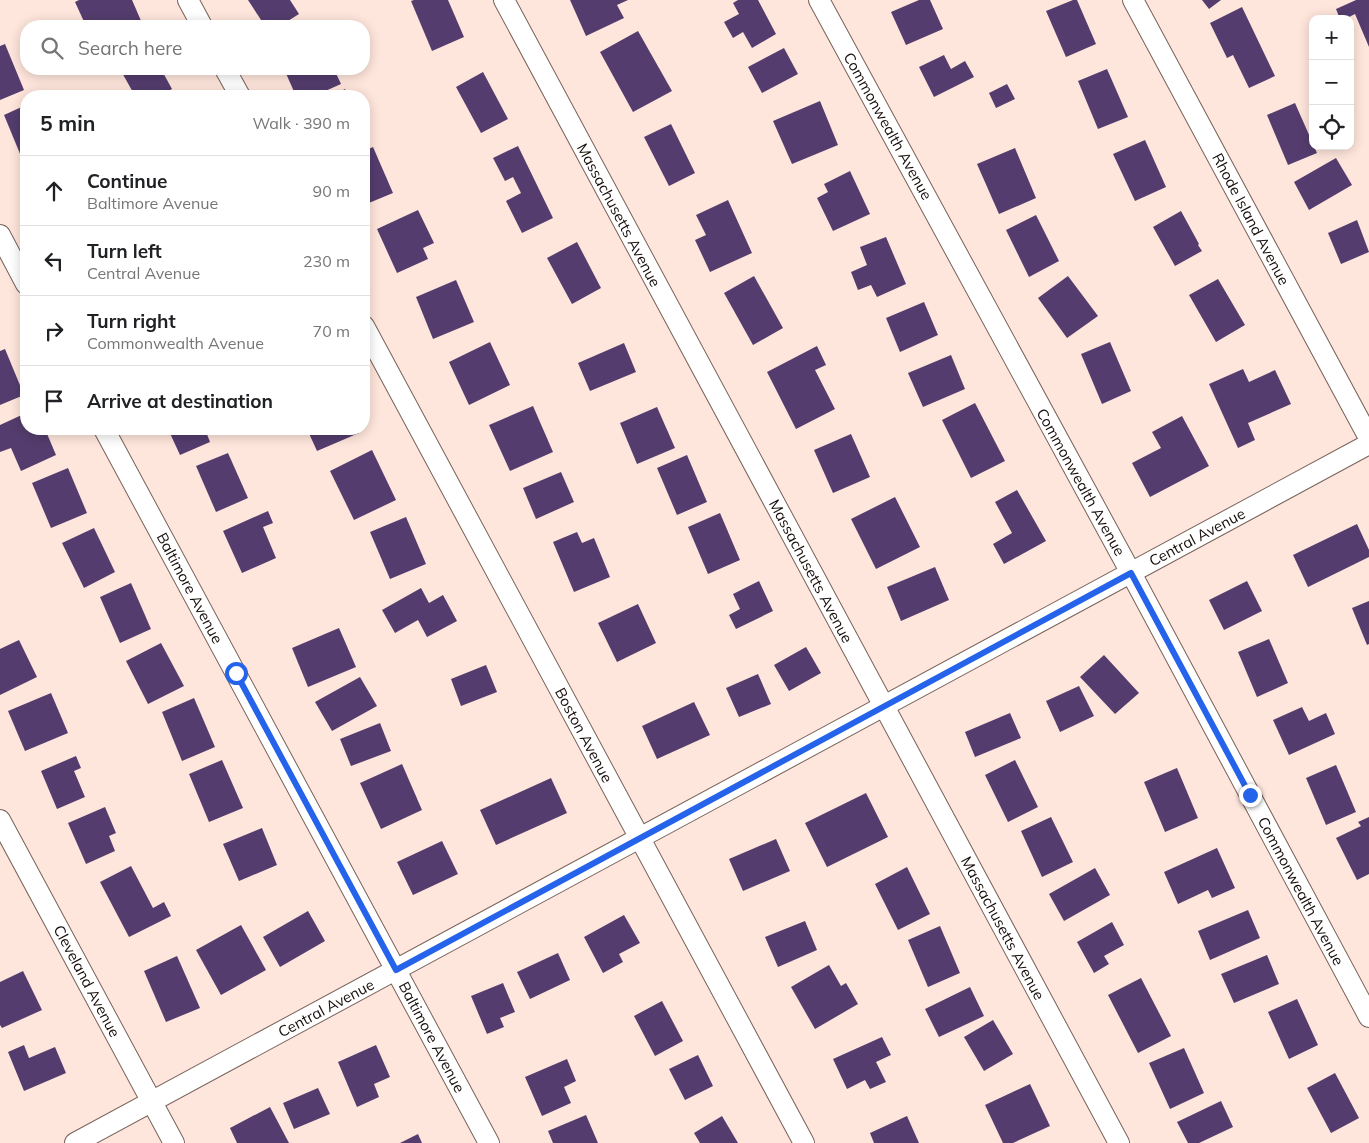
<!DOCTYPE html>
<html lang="en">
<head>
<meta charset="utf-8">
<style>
  :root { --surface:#fff; --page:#f2f2f2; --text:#202124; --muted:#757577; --line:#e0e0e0 }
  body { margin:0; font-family:Mulish,sans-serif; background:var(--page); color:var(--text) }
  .controls { position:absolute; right:15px; top:15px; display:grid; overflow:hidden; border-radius:10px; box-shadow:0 2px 12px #0003 }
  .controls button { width:45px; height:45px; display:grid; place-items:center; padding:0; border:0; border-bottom:1px solid var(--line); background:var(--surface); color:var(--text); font:25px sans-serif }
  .stop { position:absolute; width:15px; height:15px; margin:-11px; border:4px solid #2563eb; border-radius:50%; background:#fff }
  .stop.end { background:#2563eb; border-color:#fff; box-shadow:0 1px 5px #0008 }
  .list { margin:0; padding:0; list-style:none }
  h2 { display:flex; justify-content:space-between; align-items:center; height:65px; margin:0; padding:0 20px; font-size:21px }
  h2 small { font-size:16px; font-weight:400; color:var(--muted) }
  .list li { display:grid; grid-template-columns:32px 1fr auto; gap:15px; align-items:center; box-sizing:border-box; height:70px; padding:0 20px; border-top:1px solid var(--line) }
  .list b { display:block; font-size:19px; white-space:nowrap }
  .list p { margin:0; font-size:16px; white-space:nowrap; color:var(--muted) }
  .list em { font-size:16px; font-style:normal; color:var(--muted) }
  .icon { flex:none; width:28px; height:28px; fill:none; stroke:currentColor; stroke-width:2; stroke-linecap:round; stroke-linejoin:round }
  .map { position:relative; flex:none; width:1369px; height:1143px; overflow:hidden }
  .search { position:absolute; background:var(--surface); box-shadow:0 2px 12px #0003; left:20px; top:20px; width:350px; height:55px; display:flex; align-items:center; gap:12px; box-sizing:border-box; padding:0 18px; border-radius:20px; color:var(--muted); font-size:19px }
  .panel { position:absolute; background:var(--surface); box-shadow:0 2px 12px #0003; left:20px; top:90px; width:350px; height:345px; border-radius:20px }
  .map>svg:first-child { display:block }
  .building { fill:#543d6e }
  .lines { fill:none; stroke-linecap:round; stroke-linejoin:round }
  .street-casing { stroke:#776259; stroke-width:22 }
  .street { stroke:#fff; stroke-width:20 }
  .route { stroke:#2563eb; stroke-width:6 }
  .labels { text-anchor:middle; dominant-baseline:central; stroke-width:5; stroke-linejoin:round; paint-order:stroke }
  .street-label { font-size:15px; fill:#150d0a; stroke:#fff }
</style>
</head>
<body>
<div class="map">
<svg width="1369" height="1143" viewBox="0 0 1369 1143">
  <rect width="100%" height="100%" fill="#ffe6dc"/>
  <g class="building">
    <path d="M79 0H132L142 23 135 26H86L75 2Z"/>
    <path d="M248 0H290L299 14 280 26H265Z"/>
    <path d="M414 0H448L464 37 432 51 411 1Z"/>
    <path d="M570 0H628L617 5 624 18 586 36Z"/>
    <path d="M738 0H758L776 34 752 48 743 32 733 38 724 22 739 14 733 3Z"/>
    <path d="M919 0H930L943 29 906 45 891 12Z"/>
    <path d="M1073 0H1077L1096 44 1066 57 1046 11Z"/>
    <path d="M1202 0H1221L1209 9Z"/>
    <path d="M1356 0H1369V47L1355 14 1345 19H1340L1336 9Z"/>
    <path d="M1242 7 1275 76 1249 88 1233 55 1227 58 1210 23Z"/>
    <path d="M638 31 672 91 633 112 600 52Z"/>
    <path d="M5 44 24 90 0 100V46Z"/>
    <path d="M784 48 798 74 762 93 748 67Z"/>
    <path d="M944 55 951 69 965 61 974 77 934 97 919 67Z"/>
    <path d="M120 69H161L172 89 159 96H135Z"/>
    <path d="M284 69H334L341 84 314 96H296Z"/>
    <path d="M1107 69 1128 117 1098 129 1078 81Z"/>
    <path d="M483 72 508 119 481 133 456 87Z"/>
    <path d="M1007 84 1015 99 996 108 989 93Z"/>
    <path d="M345 89 349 96H332Z"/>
    <path d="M820 101 838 145 792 164 773 121Z"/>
    <path d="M1295 103 1317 153 1288 165 1267 115Z"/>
    <path d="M26 105V160L23 161 4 115Z"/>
    <path d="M671 124 695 173 669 186 644 137Z"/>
    <path d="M1145 140 1166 187 1135 201 1113 154Z"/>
    <path d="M518 146 553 218 522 233 506 201 521 193 513 177 505 181 493 158Z"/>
    <path d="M373 147 393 193 364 205V151Z"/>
    <path d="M1015 148 1036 198 999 214 977 164Z"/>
    <path d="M1336 158 1352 185 1309 210 1294 182Z"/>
    <path d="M850 171 870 214 833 231 817 198 828 192 824 184Z"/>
    <path d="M728 200 752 253 710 272 695 240 706 235 696 215Z"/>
    <path d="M418 210 434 243 423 248 428 259 397 273 377 229Z"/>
    <path d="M1181 211 1199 244 1198 245 1202 251 1175 266 1153 227Z"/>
    <path d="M1036 215 1059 261 1029 277 1006 230Z"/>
    <path d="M1357 220 1369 252 1341 264 1328 233Z"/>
    <path d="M886 237 906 284 877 297 871 285 858 290 851 272 867 265 860 247Z"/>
    <path d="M577 242 601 288 572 304 547 258Z"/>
    <path d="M754 276 783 328 753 345 724 293Z"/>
    <path d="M1068 276 1098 316 1067 338 1038 298Z"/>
    <path d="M1218 279 1245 325 1216 342 1189 295Z"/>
    <path d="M456 280 474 322 433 339 416 297Z"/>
    <path d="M924 302 938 335 900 352 886 318Z"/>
    <path d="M490 342 510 385 469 405 449 362Z"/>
    <path d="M1110 342 1131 391 1102 404 1081 354Z"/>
    <path d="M624 343 636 372 590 391 578 363Z"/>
    <path d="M817 346 826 365 815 370 835 409 796 429 767 372Z"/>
    <path d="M5 349 24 395 0 405V351Z"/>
    <path d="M951 355 965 389 923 407 908 373Z"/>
    <path d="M1243 369 1249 382 1275 370 1291 404 1248 423 1255 440 1238 448 1209 384Z"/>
    <path d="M975 403 1005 461 971 478 942 420Z"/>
    <path d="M533 406 553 452 510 471 489 425Z"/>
    <path d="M657 407 675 448 637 464 620 423Z"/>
    <path d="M26 413V429H45L56 455 21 471 11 448 0 452V425Z"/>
    <path d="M1182 416 1209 466 1150 497 1132 463 1161 448 1152 432Z"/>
    <path d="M168 429H205L210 442 180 455Z"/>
    <path d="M307 429H357L359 433 317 451Z"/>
    <path d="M851 434 870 477 833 493 814 450Z"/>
    <path d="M372 450 396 500 354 520 330 471Z"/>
    <path d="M228 453 248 498 216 512 196 466Z"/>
    <path d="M687 455 707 502 677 515 657 468Z"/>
    <path d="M68 468 87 513 51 528 32 483Z"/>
    <path d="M561 472 574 502 536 519 523 488Z"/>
    <path d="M1017 490 1046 541 1004 564 993 544 1012 533 995 502Z"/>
    <path d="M895 497 920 547 876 569 851 519Z"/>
    <path d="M268 511 273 523 263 527 276 558 242 573 223 531Z"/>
    <path d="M720 513 740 560 708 574 688 527Z"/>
    <path d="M406 517 426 564 390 579 370 532Z"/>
    <path d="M1357 524 1369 550V557L1308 587 1293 555Z"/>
    <path d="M94 528 115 572 84 588 62 543Z"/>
    <path d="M577 532 582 543 594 538 610 577 574 592 553 542Z"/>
    <path d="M935 567 949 600 901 621 887 587Z"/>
    <path d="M759 581 773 611 736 629 729 615 740 609 733 594Z"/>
    <path d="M1247 581 1262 611 1224 630 1209 600Z"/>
    <path d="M131 583 151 629 120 643 100 597Z"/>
    <path d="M421 588 429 603 443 595 457 621 427 637 418 620 395 633 382 610Z"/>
    <path d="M1369 601V644L1367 645 1352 608Z"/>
    <path d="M638 604 656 643 617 662 598 623Z"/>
    <path d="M339 628 356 667 308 687 292 648Z"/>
    <path d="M1269 639 1288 683 1257 697 1238 652Z"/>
    <path d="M19 640 37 677 0 695V649Z"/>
    <path d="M161 643 184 686 148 704 126 661Z"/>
    <path d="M806 647 821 673 789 691 774 665Z"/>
    <path d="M1104 655 1139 693 1115 714 1080 677Z"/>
    <path d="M486 665 497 692 461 706 451 679Z"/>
    <path d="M758 674 771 704 739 717 726 688Z"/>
    <path d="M360 677 377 706 332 731 315 702Z"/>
    <path d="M1079 686 1094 716 1060 732 1046 701Z"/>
    <path d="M51 693 68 733 25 751 8 711Z"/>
    <path d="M194 698 215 747 182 761 162 712Z"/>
    <path d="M694 702 710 735 657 759 642 726Z"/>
    <path d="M1302 707 1309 721 1326 713 1335 734 1289 755 1273 720Z"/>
    <path d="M1010 713 1021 738 975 757 965 732Z"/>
    <path d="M380 723 391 751 351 766 340 739Z"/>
    <path d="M76 756 81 768 74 771 85 797 57 809 41 771Z"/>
    <path d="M222 760 243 808 209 822 189 774Z"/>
    <path d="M1015 760 1038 807 1008 822 985 775Z"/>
    <path d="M402 764 422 810 381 829 360 783Z"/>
    <path d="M1336 765 1356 812 1326 825 1306 778Z"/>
    <path d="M1177 768 1198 818 1165 832 1144 782Z"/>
    <path d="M551 778 567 813 496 845 480 810Z"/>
    <path d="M866 793 888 837 827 867 805 823Z"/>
    <path d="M105 807 116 833 109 836 115 851 86 864 68 823Z"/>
    <path d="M1051 817 1073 862 1042 877 1021 831Z"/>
    <path d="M1369 817V874L1357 880 1336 838 1361 826 1358 822Z"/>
    <path d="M262 828 277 865 239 881 223 844Z"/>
    <path d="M776 839 790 871 743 891 729 859Z"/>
    <path d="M442 841 458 874 413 895 397 862Z"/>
    <path d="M1217 848 1235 888 1212 898 1208 890 1178 904 1164 872Z"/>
    <path d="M131 866 153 908 164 902 171 916 129 937 100 882Z"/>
    <path d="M907 867 930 914 898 930 875 884Z"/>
    <path d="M1095 868 1110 895 1064 921 1049 894Z"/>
    <path d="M1248 910 1260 938 1210 960 1198 931Z"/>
    <path d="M308 911 325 941 280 967 263 937Z"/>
    <path d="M624 915 640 943 619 954 623 962 603 973 584 937Z"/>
    <path d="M805 921 817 950 778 967 765 937Z"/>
    <path d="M1112 922 1124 945 1104 956 1109 964 1094 973 1077 942Z"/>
    <path d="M241 925 266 970 221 995 196 950Z"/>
    <path d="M940 926 960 973 928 987 908 940Z"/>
    <path d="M558 953 570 980 530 999 517 972Z"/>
    <path d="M1267 955 1279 984 1234 1003 1221 974Z"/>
    <path d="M177 956 200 1008 166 1022 144 971Z"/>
    <path d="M829 965 841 986 846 983 858 1004 815 1029 791 987Z"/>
    <path d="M23 971 42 1010 2 1028 0 1025V982Z"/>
    <path d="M1141 978 1171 1036 1138 1053 1108 995Z"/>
    <path d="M503 983 515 1012 500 1018 504 1027 487 1034 471 996Z"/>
    <path d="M970 987 984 1016 939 1037 925 1009Z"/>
    <path d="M1297 999 1318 1045 1289 1059 1268 1012Z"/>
    <path d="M662 1001 683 1041 655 1056 634 1016Z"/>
    <path d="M993 1020 1013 1054 984 1071 964 1037Z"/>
    <path d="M882 1037 891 1055 876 1062 886 1082 870 1089 865 1080 847 1089 833 1059Z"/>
    <path d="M24 1045 29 1058 55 1047 66 1073 24 1091 8 1052Z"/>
    <path d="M376 1045 390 1077 374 1084 379 1097 357 1107 338 1062Z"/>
    <path d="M1184 1048 1204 1093 1170 1109 1149 1063Z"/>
    <path d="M698 1055 713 1086 685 1100 669 1069Z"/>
    <path d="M567 1059 576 1081 564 1087 571 1103 542 1116 525 1077Z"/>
    <path d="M1335 1073 1359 1118 1331 1133 1307 1088Z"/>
    <path d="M1030 1084 1050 1126 1013 1143H1003L985 1105Z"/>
    <path d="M318 1088 330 1114 294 1129 283 1103Z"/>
    <path d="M1221 1101 1233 1127 1199 1143H1188L1177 1122Z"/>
    <path d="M270 1107 289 1143H237L230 1128Z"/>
    <path d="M586 1115 598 1143H553L548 1131Z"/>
    <path d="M722 1116 738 1143H700L694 1133Z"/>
    <path d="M907 1116 919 1143H874L870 1133Z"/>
    <path d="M418 1134 422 1143H400Z"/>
  </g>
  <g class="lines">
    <defs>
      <g id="street">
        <path d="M188 0 202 26"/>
        <path d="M504 0 1119 1143"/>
        <path d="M819 0 1131 573 1369 1017"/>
        <path d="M1133 0 1369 438"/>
        <path d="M225 69 240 96"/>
        <path d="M0 235 26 284"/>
        <path d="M364 326 804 1143"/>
        <path d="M104 429 489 1143"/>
        <path d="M0 820 174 1143"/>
        <path d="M75 1143 1369 444"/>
      </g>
    </defs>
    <use href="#street" class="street-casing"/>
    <use href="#street" class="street"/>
  </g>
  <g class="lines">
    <path class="route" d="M236 673 396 970 1131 573 1250 795"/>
  </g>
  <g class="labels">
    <g class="street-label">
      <text transform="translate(888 126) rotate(61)">Commonwealth Avenue</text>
      <text transform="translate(619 215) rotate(62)">Massachusetts Avenue</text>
      <text transform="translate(1251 219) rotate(62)">Rhode Island Avenue</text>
      <text transform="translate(1081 482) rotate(61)">Commonwealth Avenue</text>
      <text transform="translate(1197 537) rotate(-28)">Central Avenue</text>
      <text transform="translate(811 571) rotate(62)">Massachusetts Avenue</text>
      <text transform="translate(190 588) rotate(62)">Baltimore Avenue</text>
      <text transform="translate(584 735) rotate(62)">Boston Avenue</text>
      <text transform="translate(1301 891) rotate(62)">Commonwealth Avenue</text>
      <text transform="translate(1003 928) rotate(62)">Massachusetts Avenue</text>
      <text transform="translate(87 981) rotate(62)">Cleveland Avenue</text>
      <text transform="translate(326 1008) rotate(-28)">Central Avenue</text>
      <text transform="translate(432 1037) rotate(62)">Baltimore Avenue</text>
    </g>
  </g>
</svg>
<div class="controls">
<button>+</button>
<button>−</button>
<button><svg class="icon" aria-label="locate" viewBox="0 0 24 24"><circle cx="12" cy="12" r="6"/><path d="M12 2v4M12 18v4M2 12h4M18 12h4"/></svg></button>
</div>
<div class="stop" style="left:236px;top:673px"></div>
<div class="stop end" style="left:1250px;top:795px"></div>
<div class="search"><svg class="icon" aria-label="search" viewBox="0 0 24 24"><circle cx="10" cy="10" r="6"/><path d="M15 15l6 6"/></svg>Search here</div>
<section class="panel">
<h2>5 min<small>Walk · 390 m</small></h2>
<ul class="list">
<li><svg class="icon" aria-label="ahead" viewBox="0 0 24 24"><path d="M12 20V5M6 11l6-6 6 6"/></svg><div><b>Continue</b><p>Baltimore Avenue</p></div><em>90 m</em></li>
<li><svg class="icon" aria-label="left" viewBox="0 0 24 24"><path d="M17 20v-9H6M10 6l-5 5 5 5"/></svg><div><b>Turn left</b><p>Central Avenue</p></div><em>230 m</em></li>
<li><svg class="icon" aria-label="right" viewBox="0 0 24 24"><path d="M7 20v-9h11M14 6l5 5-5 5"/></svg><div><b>Turn right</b><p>Commonwealth Avenue</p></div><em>70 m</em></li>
<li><svg class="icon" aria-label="arrive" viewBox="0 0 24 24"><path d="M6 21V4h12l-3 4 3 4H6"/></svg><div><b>Arrive at destination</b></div></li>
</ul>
</section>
</div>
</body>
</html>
